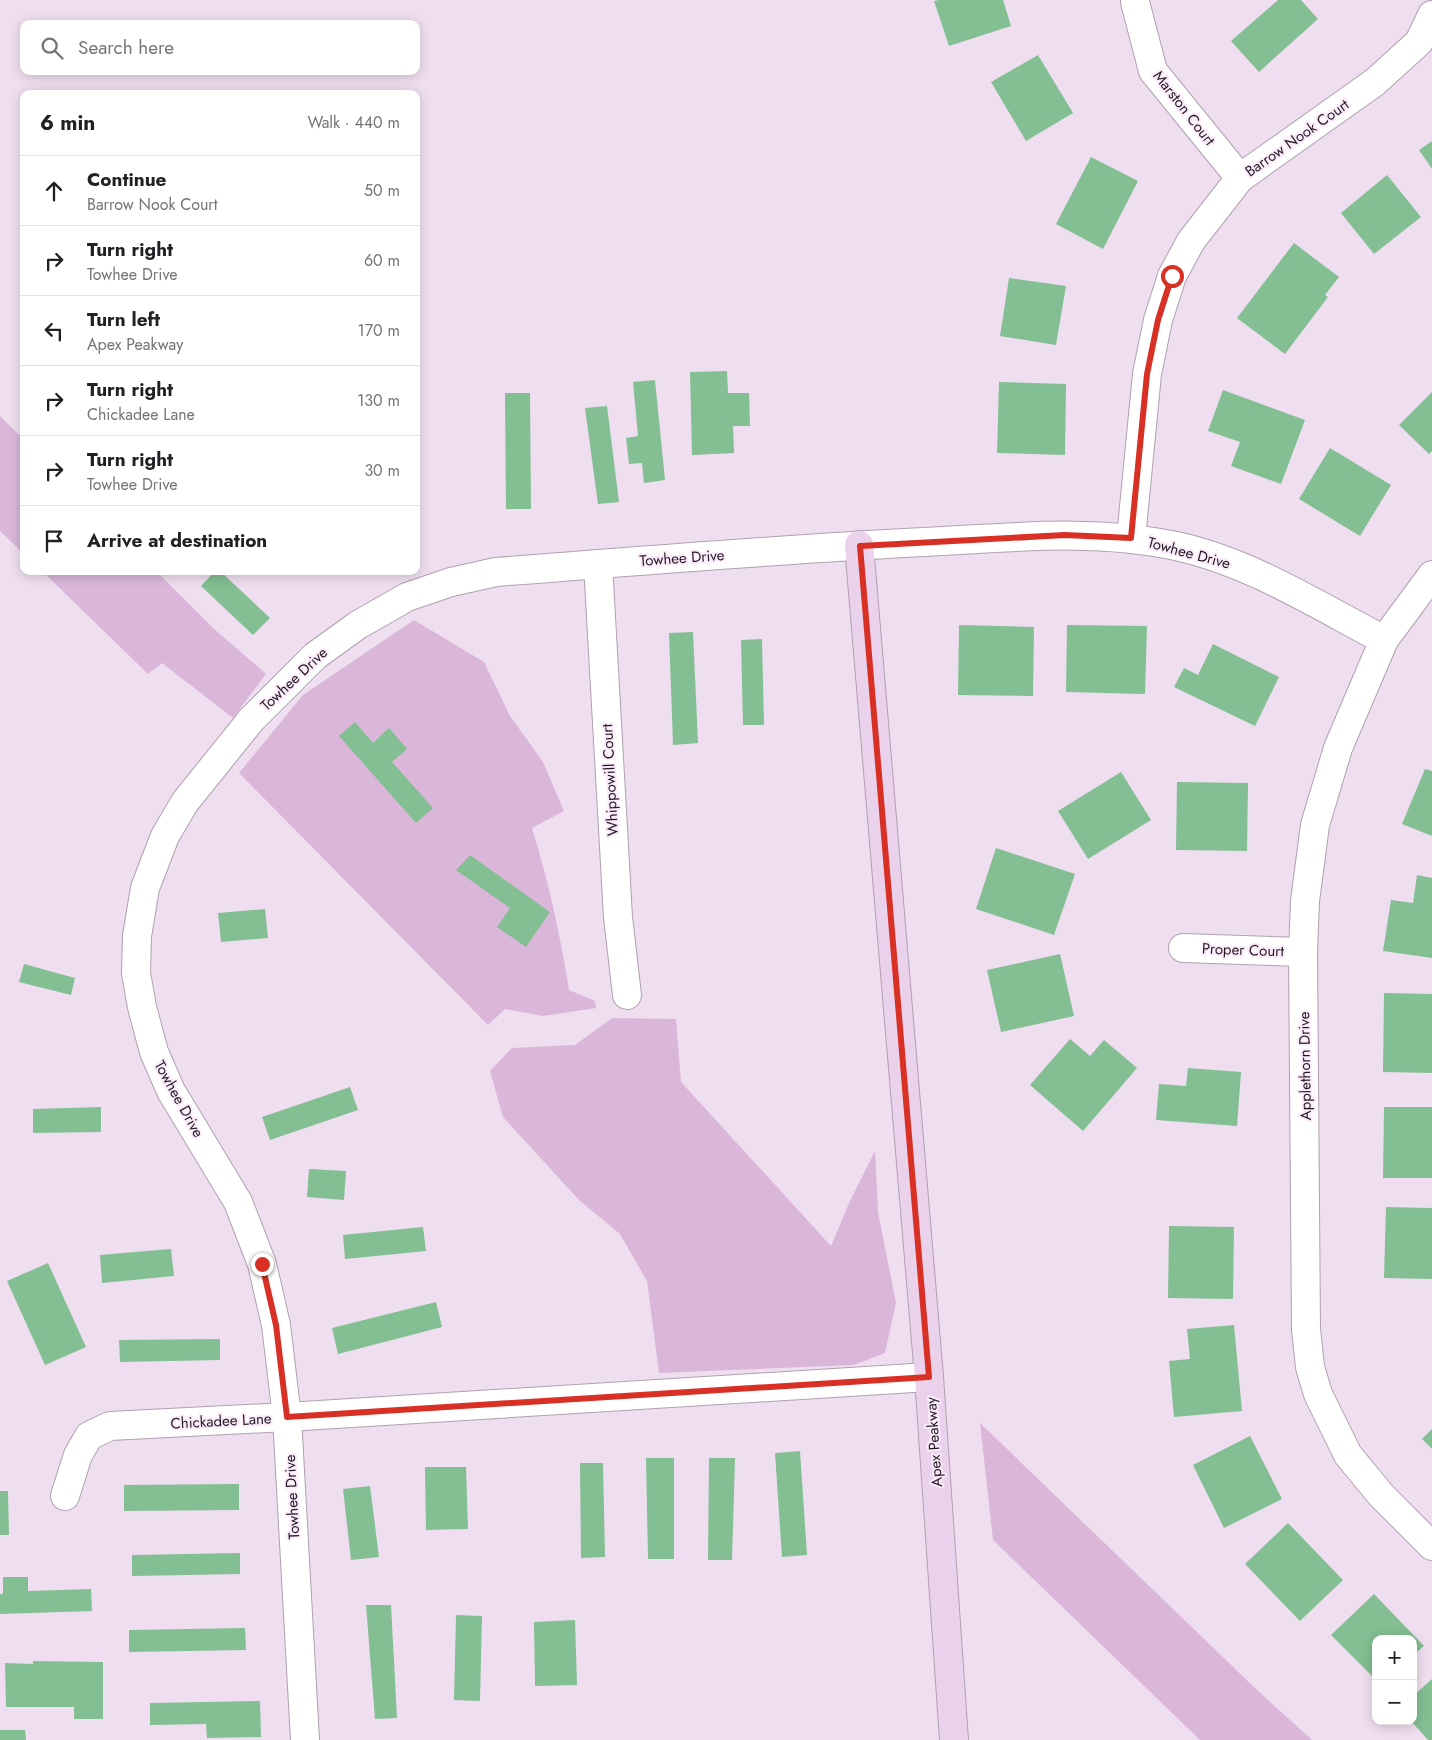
<!DOCTYPE html>
<html lang="en">
<head>
<meta charset="utf-8">
<style>
  :root { --surface:#fff; --page:#f6f6f6; --text:#202124; --muted:#757577; --line:#e0e0e0 }
  body { margin:0; font-family:Jost,sans-serif; background:var(--page); color:var(--text) }
  .controls { position:absolute; right:15px; bottom:15px; display:grid; overflow:hidden; border-radius:10px; box-shadow:0 2px 12px #0003 }
  .controls button { width:45px; height:45px; display:grid; place-items:center; padding:0; border:0; border-bottom:1px solid var(--line); background:var(--surface); color:var(--text); font:25px sans-serif }
  .stop { position:absolute; width:15px; height:15px; margin:-11px; border:4px solid #d93025; border-radius:50%; background:#fff }
  .stop.end { background:#d93025; border-color:#fff; box-shadow:0 1px 5px #0008 }
  .list { margin:0; padding:0; list-style:none }
  h2 { display:flex; justify-content:space-between; align-items:center; height:65px; margin:0; padding:0 20px; font-size:21px }
  h2 small { font-size:16px; font-weight:400; color:var(--muted) }
  .list li { display:grid; grid-template-columns:32px 1fr auto; gap:15px; align-items:center; box-sizing:border-box; height:70px; padding:0 20px; border-top:1px solid var(--line) }
  .list b { display:block; font-size:19px; white-space:nowrap }
  .list p { margin:0; font-size:16px; white-space:nowrap; color:var(--muted) }
  .list em { font-size:16px; font-style:normal; color:var(--muted) }
  .icon { flex:none; width:28px; height:28px; fill:none; stroke:currentColor; stroke-width:2; stroke-linecap:round; stroke-linejoin:round }
  .map { position:relative; flex:none; width:1432px; height:1740px; overflow:hidden }
  .search { position:absolute; background:var(--surface); box-shadow:0 2px 12px #0003; left:20px; top:20px; width:400px; height:55px; display:flex; align-items:center; gap:12px; box-sizing:border-box; padding:0 18px; border-radius:10px; color:var(--muted); font-size:19px }
  .panel { position:absolute; background:var(--surface); box-shadow:0 2px 12px #0003; left:20px; top:90px; width:400px; height:485px; border-radius:10px }
  .map>svg:first-child { display:block }
  .green { fill:#dab7d9 }
  .building { fill:#83bf93 }
  .lines { fill:none; stroke-linecap:round; stroke-linejoin:round }
  .minor-casing { stroke:#b0a0b0; stroke-width:30 }
  .secondary-casing { stroke:#b0a0b0; stroke-width:30 }
  .minor { stroke:#fff; stroke-width:28 }
  .secondary { stroke:#ebd2ec; stroke-width:28 }
  .route { stroke:#d93025; stroke-width:6 }
  .labels { text-anchor:middle; dominant-baseline:central; stroke-width:4; stroke-linejoin:round; paint-order:stroke }
  .street-label { font-size:15px; fill:#211b21; stroke:#fdebfc }
</style>
</head>
<body>
<div class="map">
<svg width="1432" height="1740" viewBox="0 0 1432 1740">
  <rect width="100%" height="100%" fill="#efdeef"/>
  <g class="green">
    <path d="M0 416 24 440V554L0 531Z"/>
    <path d="M42 571H156L213 628 266 674 233 718 162 663 148 674Z"/>
    <path d="M414 620 484 662 510 716 543 762 564 811 532 828C549 883 560 934 569 990L595 1001 596 1008 543 1016 505 1009 488 1025 239 773 303 695Z"/>
    <path d="M612 1018 676 1019 681 1082 831 1246 849 1203 875 1151 878 1212 896 1303 885 1353 854 1365 659 1373 647 1281 620 1234 579 1200 503 1117 490 1071 512 1048 575 1045Z"/>
    <path d="M980 1423 1256 1689 1312 1740H1200L993 1540Z"/>
  </g>
  <g class="building">
    <path d="M939 0H1003L1011 26 949 46 934 1Z"/>
    <path d="M1278 0H1301L1318 19 1259 72 1231 41Z"/>
    <path d="M1038 55 1073 113 1026 141 991 82Z"/>
    <path d="M1432 141V169L1419 150Z"/>
    <path d="M1091 157 1138 181 1103 249 1056 224Z"/>
    <path d="M1387 175 1421 217 1374 254 1341 213Z"/>
    <path d="M1294 243 1339 277 1325 295 1328 297 1285 354 1237 318Z"/>
    <path d="M1009 278 1066 286 1056 345 1000 336Z"/>
    <path d="M727 371 728 393H749L750 426H733L734 453 692 455 690 372Z"/>
    <path d="M655 380 665 480 644 483 642 463 629 464 626 438 638 436 633 382Z"/>
    <path d="M999 382 1066 384 1065 455 997 453Z"/>
    <path d="M1223 390 1305 420 1281 484 1231 466 1240 442 1208 431Z"/>
    <path d="M1432 392V451L1429 454 1399 425Z"/>
    <path d="M505 393H530L531 509H506Z"/>
    <path d="M607 406 619 502 598 504 585 408Z"/>
    <path d="M1330 448 1391 485 1360 536 1299 499Z"/>
    <path d="M215 571H220L270 618 253 635 201 586Z"/>
    <path d="M959 625 1034 627 1033 696 958 695Z"/>
    <path d="M1067 625 1147 626 1145 694 1066 692Z"/>
    <path d="M693 632 698 743 673 745 669 633Z"/>
    <path d="M762 639 764 725H743L741 640Z"/>
    <path d="M1213 644 1279 677 1255 726 1174 687 1184 668 1198 675Z"/>
    <path d="M355 722 373 743 389 728 407 749 392 762 433 808 416 823 339 736Z"/>
    <path d="M1425 769 1432 771V836L1402 824Z"/>
    <path d="M1121 772 1151 820 1088 859 1058 811Z"/>
    <path d="M1177 782 1248 783 1247 851 1176 850Z"/>
    <path d="M996 848 1075 874 1054 935 976 909Z"/>
    <path d="M470 855 550 912 526 947 497 927 510 908 456 870Z"/>
    <path d="M1417 875 1432 878V958L1383 951 1391 900 1413 903Z"/>
    <path d="M265 909 268 938 221 942 218 913Z"/>
    <path d="M1060 954 1074 1016 1001 1032 987 970Z"/>
    <path d="M24 964 75 978 71 995 19 982Z"/>
    <path d="M1384 993 1432 994V1073L1383 1072Z"/>
    <path d="M1070 1039 1090 1056 1104 1040 1137 1068 1083 1131 1030 1085Z"/>
    <path d="M1188 1068 1241 1072 1237 1126 1156 1120 1159 1084 1186 1086Z"/>
    <path d="M350 1087 358 1110 270 1140 262 1117Z"/>
    <path d="M101 1107V1132L33 1133V1109Z"/>
    <path d="M1384 1107H1432V1178H1383Z"/>
    <path d="M309 1169 346 1171 344 1200 307 1197Z"/>
    <path d="M1386 1207 1432 1208V1279L1384 1278Z"/>
    <path d="M1169 1226 1234 1227 1233 1299 1168 1298Z"/>
    <path d="M423 1227 426 1251 345 1259 343 1235Z"/>
    <path d="M171 1249 174 1276 102 1283 100 1255Z"/>
    <path d="M48 1263 86 1347 45 1365 7 1281Z"/>
    <path d="M436 1302 442 1327 338 1354 332 1328Z"/>
    <path d="M1234 1325 1242 1411 1174 1417 1169 1361 1190 1359 1187 1329Z"/>
    <path d="M220 1339V1360L120 1362 119 1340Z"/>
    <path d="M1432 1429V1449L1422 1439Z"/>
    <path d="M1250 1436 1282 1499 1224 1528 1193 1465Z"/>
    <path d="M800 1451 807 1555 782 1557 775 1453Z"/>
    <path d="M646 1458H674V1559H648Z"/>
    <path d="M709 1458H735L732 1560H708Z"/>
    <path d="M580 1463H603L605 1557 581 1558Z"/>
    <path d="M425 1467H466L468 1529 426 1530Z"/>
    <path d="M239 1484V1510L124 1511V1485Z"/>
    <path d="M370 1486 379 1557 351 1560 343 1489Z"/>
    <path d="M0 1491H8L9 1535H0Z"/>
    <path d="M1288 1523 1343 1580 1300 1621 1245 1564Z"/>
    <path d="M240 1553V1574L132 1576V1555Z"/>
    <path d="M3 1577H28V1591L91 1589 92 1611 0 1614V1594H3Z"/>
    <path d="M1374 1594 1424 1646 1413 1655V1639H1376V1680L1331 1635Z"/>
    <path d="M366 1605H391L397 1718 375 1719Z"/>
    <path d="M456 1615 482 1616 480 1701 454 1700Z"/>
    <path d="M575 1620 577 1685 535 1686 534 1622Z"/>
    <path d="M245 1628 246 1650 129 1652V1630Z"/>
    <path d="M33 1661 103 1662V1719H74V1707H6L5 1663 33 1664Z"/>
    <path d="M1432 1679V1740H1428L1411 1721H1413V1696Z"/>
    <path d="M260 1701 261 1737 207 1738 206 1724 150 1725V1703Z"/>
    <path d="M0 1730H25L26 1740H0Z"/>
  </g>
  <g class="lines">
    <defs>
      <g id="minor">
        <path d="M1135 2 1153 71 1240 178"/>
        <path d="M1131 538 1147 374 1158 320 1172 276 1191 241 1240 178 1375 82 1419 42 1432 15"/>
        <path d="M598 564 618 917 627 995"/>
        <path d="M1432 575 1384 640 1338 748 1315 825 1305 901 1303 952 1306 1329 1310 1367 1318 1394 1348 1455 1381 1495 1432 1546"/>
        <path d="M1183 948 1303 952"/>
        <path d="M65 1496 78 1455 89 1436 110 1426 287 1417 929 1377"/>
        <path d="M305 1740 287 1417 276 1325 262 1264 238 1202 171 1091 154 1052 142 1007 136 973 137 936 145 888 165 836 185 802 251 720 315 656 358 625 407 597 451 582 496 572C639 561 782 549 925 542 1008 538 1093 528 1176 546 1250 562 1317 605 1384 640"/>
      </g>
      <path id="secondary" d="M859 545 929 1377 954 1740"/>
    </defs>
    <use href="#minor" class="minor-casing"/>
    <use href="#secondary" class="secondary-casing"/>
    <use href="#minor" class="minor"/>
    <use href="#secondary" class="secondary"/>
  </g>
  <g class="lines">
    <path class="route" d="M262 1264 276 1325 287 1417 929 1377 860 546 1065 535 1131 538 1147 374 1158 320 1172 276"/>
  </g>
  <g class="labels">
    <g class="street-label">
      <text transform="translate(1184 108) rotate(52)">Marston Court</text>
      <text transform="translate(1297 138) rotate(-35)">Barrow Nook Court</text>
      <text transform="translate(1189 553) rotate(15)">Towhee Drive</text>
      <text transform="translate(682 558) rotate(-4)">Towhee Drive</text>
      <text transform="translate(294 679) rotate(-43)">Towhee Drive</text>
      <text transform="translate(610 780) rotate(-93)">Whippowill Court</text>
      <text transform="translate(1243 950) rotate(2)">Proper Court</text>
      <text transform="translate(1305 1066) rotate(-91)">Applethorn Drive</text>
      <text transform="translate(179 1099) rotate(61)">Towhee Drive</text>
      <text transform="translate(221 1421) rotate(-3)">Chickadee Lane</text>
      <text transform="translate(934 1442) rotate(-94)">Apex Peakway</text>
      <text transform="translate(292 1497) rotate(-93)">Towhee Drive</text>
    </g>
  </g>
</svg>
<div class="controls">
<button>+</button>
<button>−</button>
</div>
<div class="stop" style="left:1172px;top:276px"></div>
<div class="stop end" style="left:262px;top:1264px"></div>
<div class="search"><svg class="icon" aria-label="search" viewBox="0 0 24 24"><circle cx="10" cy="10" r="6"/><path d="M15 15l6 6"/></svg>Search here</div>
<section class="panel">
<h2>6 min<small>Walk · 440 m</small></h2>
<ul class="list">
<li><svg class="icon" aria-label="ahead" viewBox="0 0 24 24"><path d="M12 20V5M6 11l6-6 6 6"/></svg><div><b>Continue</b><p>Barrow Nook Court</p></div><em>50 m</em></li>
<li><svg class="icon" aria-label="right" viewBox="0 0 24 24"><path d="M7 20v-9h11M14 6l5 5-5 5"/></svg><div><b>Turn right</b><p>Towhee Drive</p></div><em>60 m</em></li>
<li><svg class="icon" aria-label="left" viewBox="0 0 24 24"><path d="M17 20v-9H6M10 6l-5 5 5 5"/></svg><div><b>Turn left</b><p>Apex Peakway</p></div><em>170 m</em></li>
<li><svg class="icon" aria-label="right" viewBox="0 0 24 24"><path d="M7 20v-9h11M14 6l5 5-5 5"/></svg><div><b>Turn right</b><p>Chickadee Lane</p></div><em>130 m</em></li>
<li><svg class="icon" aria-label="right" viewBox="0 0 24 24"><path d="M7 20v-9h11M14 6l5 5-5 5"/></svg><div><b>Turn right</b><p>Towhee Drive</p></div><em>30 m</em></li>
<li><svg class="icon" aria-label="arrive" viewBox="0 0 24 24"><path d="M6 21V4h12l-3 4 3 4H6"/></svg><div><b>Arrive at destination</b></div></li>
</ul>
</section>
</div>
</body>
</html>
